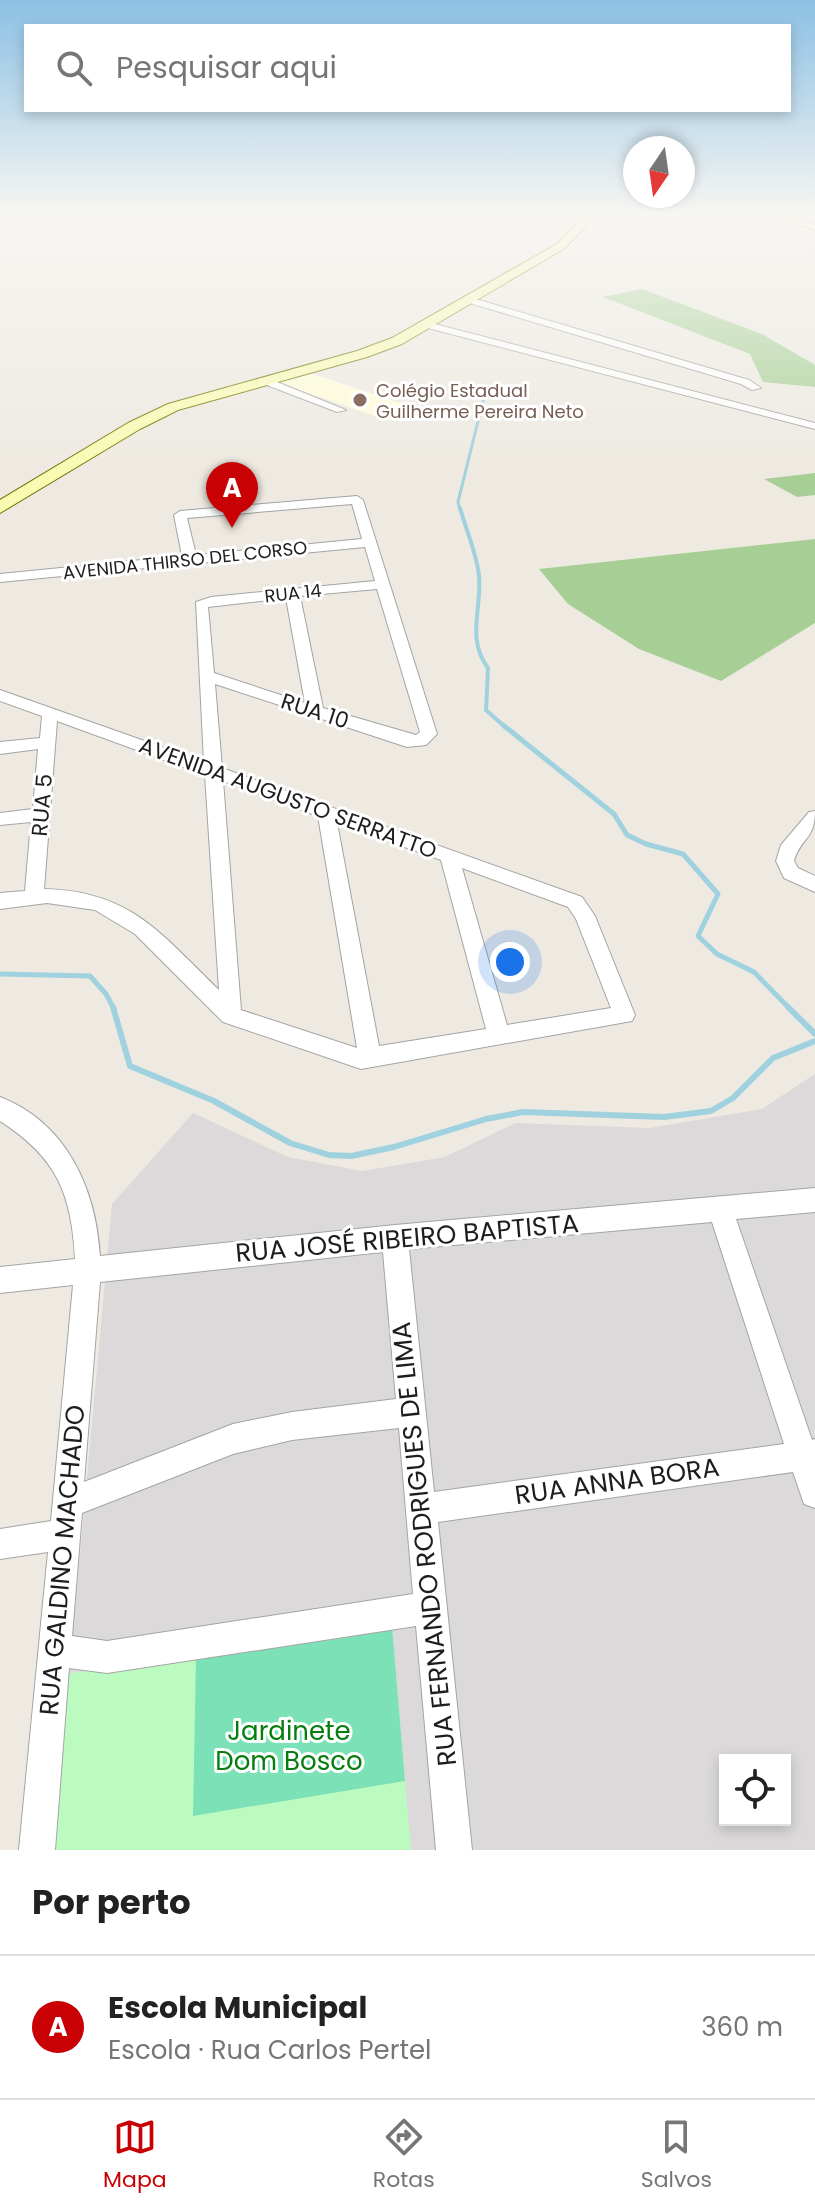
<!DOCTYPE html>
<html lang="pt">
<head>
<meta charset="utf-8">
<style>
  :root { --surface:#fff; --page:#f6f6f6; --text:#222; --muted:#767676; --line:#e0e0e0; --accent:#c90004 }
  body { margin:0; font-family:Poppins,sans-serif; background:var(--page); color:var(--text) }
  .controls { position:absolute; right:24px; bottom:24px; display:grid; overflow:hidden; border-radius:0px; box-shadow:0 4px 12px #0003 }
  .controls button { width:72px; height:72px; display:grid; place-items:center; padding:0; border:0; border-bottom:2px solid var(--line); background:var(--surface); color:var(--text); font:40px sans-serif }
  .compass { position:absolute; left:623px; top:136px; width:72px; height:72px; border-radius:50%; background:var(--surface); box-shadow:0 4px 12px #0003; rotate:193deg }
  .you { position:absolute; left:510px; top:962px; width:28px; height:28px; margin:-20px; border:6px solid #fff; border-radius:50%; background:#1a73e8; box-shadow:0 0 0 12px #1a73e833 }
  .badge { display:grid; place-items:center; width:52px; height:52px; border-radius:50%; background:var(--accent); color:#fff; font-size:26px; font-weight:700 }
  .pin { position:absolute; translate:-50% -66px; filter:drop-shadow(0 2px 4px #0008) }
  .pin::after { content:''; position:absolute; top:42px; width:28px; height:24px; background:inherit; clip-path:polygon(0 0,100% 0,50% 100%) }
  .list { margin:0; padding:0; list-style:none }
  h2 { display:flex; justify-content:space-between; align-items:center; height:104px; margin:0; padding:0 32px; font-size:34px }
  h2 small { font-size:26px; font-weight:400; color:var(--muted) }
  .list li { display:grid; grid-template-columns:52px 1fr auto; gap:24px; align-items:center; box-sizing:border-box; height:144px; padding:0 32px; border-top:2px solid var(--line) }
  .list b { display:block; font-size:30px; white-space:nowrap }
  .list p { margin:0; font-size:26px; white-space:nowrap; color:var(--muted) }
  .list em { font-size:26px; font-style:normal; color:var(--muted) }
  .icon { flex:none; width:44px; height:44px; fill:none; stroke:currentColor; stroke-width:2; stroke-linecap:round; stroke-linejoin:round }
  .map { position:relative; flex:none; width:815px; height:1850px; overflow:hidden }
  .search { position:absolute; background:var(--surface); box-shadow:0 4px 12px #0003; left:24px; right:24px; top:24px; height:88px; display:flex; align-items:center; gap:20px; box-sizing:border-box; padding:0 28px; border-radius:0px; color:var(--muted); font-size:30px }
  .sheet { height:248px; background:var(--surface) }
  nav { display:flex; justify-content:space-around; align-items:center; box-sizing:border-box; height:112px; border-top:2px solid var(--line); background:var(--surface); font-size:22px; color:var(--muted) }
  nav a { display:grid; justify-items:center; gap:4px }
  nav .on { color:var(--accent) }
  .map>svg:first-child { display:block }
  .residential { fill:#dbd9d9; fill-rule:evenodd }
  .education { fill:#fffeda }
  .forest { fill:#a7cf95 }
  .park { fill:#bcfbc0 }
  .pitch { fill:#7de1b8 }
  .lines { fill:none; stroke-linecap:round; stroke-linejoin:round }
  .stream-far3 { stroke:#a0d1de; stroke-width:3 }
  .stream-far2 { stroke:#a0d1de; stroke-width:4 }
  .stream-far1 { stroke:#a0d1de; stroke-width:5 }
  .stream { stroke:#a0d1de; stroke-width:6 }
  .street-casing { stroke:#a4a4a4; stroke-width:2 }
  .secondary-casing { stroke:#6c7601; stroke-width:2 }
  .street { fill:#fff; fill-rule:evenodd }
  .secondary { fill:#f9fbb3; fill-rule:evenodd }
  .education-dot { fill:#8d6e63; stroke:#fff; stroke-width:3 }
  .labels { text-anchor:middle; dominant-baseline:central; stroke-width:6; stroke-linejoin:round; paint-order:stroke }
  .far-education-label { font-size:18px; fill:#785e54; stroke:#fff; text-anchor:start }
  .far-street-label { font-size:18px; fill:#1d1d1d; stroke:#fff }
  .street-label { font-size:22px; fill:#1d1d1d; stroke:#fff }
  .near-street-label { font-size:26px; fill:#1d1d1d; stroke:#fff }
  .near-park-label { font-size:26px; fill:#087d0f; stroke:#fff }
</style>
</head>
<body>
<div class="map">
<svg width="815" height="1850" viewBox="0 0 815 1850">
  <rect width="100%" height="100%" fill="#eeeae2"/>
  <path class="residential" d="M815 1074V1850H53L112 1204 193 1113 288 1157 362 1171 445 1157 515 1123 650 1128 762 1109ZM725 1760H785V1820H725Z"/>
  <path class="education" d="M307 372 409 406 386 420 274 381Z"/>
  <g class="forest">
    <path d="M642 289 762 334 815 365V387L763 382 750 354 603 297Z"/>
    <path d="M815 473V495L797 497 764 479Z"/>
    <path d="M815 539V623L721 681 639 649 568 604 539 569Z"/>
  </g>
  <path class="park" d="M392 1626 411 1850H49L65 1674Z"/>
  <path class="pitch" d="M392 1626 405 1781 193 1816 196 1656Z"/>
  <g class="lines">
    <path class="stream-far3" d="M460 510 458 502 484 397"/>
    <path class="stream-far2" d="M460 508C466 530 477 554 479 576 482 609 466 639 488 668L486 710 505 727"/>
    <g class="stream-far1">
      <path d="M503 725 614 814 627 835 646 844 683 854 718 894 698 936 717 954 754 972 790 1009"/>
      <path d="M0 974 90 976 106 994 114 1009"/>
    </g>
    <g class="stream">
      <path d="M113 1007 130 1066 214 1101 290 1143 329 1155 351 1156 394 1147 486 1119 523 1112 664 1117 711 1111 733 1098 773 1058 815 1041"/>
      <path d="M788 1007 815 1034"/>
    </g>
    <defs>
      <g id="street">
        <path d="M469 297 749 380 761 388 752 390 741 384 466 302Z"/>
        <path d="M427 322 815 423V429L424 327Z"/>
        <path d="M259 378H267L346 410 337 412 259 382Z"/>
        <path d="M357 496 363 500 437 734 426 745 407 747 215 684 222 768 582 897 595 916 635 1015 632 1021 361 1069 223 1022 135 934 95 910 47 903 0 909V893L25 891 31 822 0 825V813L33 809 38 749 0 754V742L40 738 42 716 0 701V690L204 762 196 602 211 597 375 581 365 547 0 582V574L182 556 174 515 180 511ZM352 504 362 539 196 555 187 518ZM377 589 420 732 416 735 323 708 300 596ZM286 598 305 703 214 673 208 607ZM57 721 205 775 219 990C161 934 131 891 44 889ZM223 781 318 816 357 1048 241 1010ZM337 823 441 860 486 1029 379 1046ZM462 868 568 907 576 919 611 1008 507 1025Z"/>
        <path d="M815 811C815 840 801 837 794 861L798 868 815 876V892L784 878 776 861 781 845 809 812Z"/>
        <path d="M0 1097C67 1123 96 1189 100 1256L395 1225 815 1188V1212L736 1219 812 1440 815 1439V1508L804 1504 793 1472 438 1522 472 1850H436L416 1626 107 1673 69 1668 55 1850H19L48 1552 0 1559V1529L51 1521 73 1285 0 1293V1267L75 1259C72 1193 56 1157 0 1121ZM712 1222 784 1444 434 1492 409 1249ZM383 1252 396 1399 292 1412 233 1424 84 1482 100 1282ZM399 1428 413 1594 107 1641 72 1636 82 1513 233 1454 292 1440Z"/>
      </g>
      <g id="secondary">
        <path d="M585 215H596L565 248 402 344 367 357 178 410 140 429 0 513V500L128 423 168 404 357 351 392 338 557 244Z"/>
        <path d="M772 215H787L815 224V230Z"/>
      </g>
    </defs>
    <use href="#street" class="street-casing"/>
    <use href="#secondary" class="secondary-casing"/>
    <use href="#street" class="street"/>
    <use href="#secondary" class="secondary"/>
  </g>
  <linearGradient id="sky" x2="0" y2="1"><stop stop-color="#8bc0e4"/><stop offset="0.45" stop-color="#f7f6f2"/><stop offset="1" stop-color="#f7f6f2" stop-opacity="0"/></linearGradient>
  <rect width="815" height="474" fill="url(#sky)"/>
  <circle class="education-dot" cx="360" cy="400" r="8"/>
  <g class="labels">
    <g class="far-education-label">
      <text x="376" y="390">Colégio Estadual<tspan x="376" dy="21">Guilherme Pereira Neto</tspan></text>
    </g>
    <g class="far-street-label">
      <text transform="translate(185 560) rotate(-6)">AVENIDA THIRSO DEL CORSO</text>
      <text transform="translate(293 593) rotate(-6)">RUA 14</text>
    </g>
    <g class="street-label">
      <text transform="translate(315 711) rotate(18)">RUA 10</text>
      <text transform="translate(288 798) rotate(20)">AVENIDA AUGUSTO SERRATTO</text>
      <text transform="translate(42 805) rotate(-85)">RUA 5</text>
    </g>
    <g class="near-street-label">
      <text transform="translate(407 1238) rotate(-5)">RUA JOSÉ RIBEIRO BAPTISTA</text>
      <text transform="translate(617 1481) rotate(-8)">RUA ANNA BORA</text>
      <text transform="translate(424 1544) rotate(-96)">RUA FERNANDO RODRIGUES DE LIMA</text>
      <text transform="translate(62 1560) rotate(-85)">RUA GALDINO MACHADO</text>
    </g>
    <g class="near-park-label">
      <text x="289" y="1731">Jardinete<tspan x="289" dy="30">Dom Bosco</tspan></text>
    </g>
  </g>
</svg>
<div class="controls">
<button><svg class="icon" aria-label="locate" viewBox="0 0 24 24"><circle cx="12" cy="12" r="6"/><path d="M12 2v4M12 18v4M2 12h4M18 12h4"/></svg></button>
</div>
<svg class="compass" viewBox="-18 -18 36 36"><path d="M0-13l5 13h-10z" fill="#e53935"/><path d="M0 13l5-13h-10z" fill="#767676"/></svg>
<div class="you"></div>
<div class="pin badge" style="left:232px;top:528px">A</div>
<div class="search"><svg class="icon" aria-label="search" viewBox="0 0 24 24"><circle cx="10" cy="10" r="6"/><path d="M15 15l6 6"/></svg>Pesquisar aqui</div>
</div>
<section class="sheet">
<h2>Por perto<small></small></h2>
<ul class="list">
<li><span class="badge">A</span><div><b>Escola Municipal</b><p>Escola · Rua Carlos Pertel</p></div><em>360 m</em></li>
</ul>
</section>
<nav>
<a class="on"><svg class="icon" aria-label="map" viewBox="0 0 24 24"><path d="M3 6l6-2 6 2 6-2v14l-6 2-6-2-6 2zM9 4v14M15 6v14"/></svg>Mapa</a>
<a><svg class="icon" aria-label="directions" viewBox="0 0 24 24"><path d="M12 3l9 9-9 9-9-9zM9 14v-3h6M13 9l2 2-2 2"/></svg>Rotas</a>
<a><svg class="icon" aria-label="saved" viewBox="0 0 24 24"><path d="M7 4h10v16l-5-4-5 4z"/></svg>Salvos</a>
</nav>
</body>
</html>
